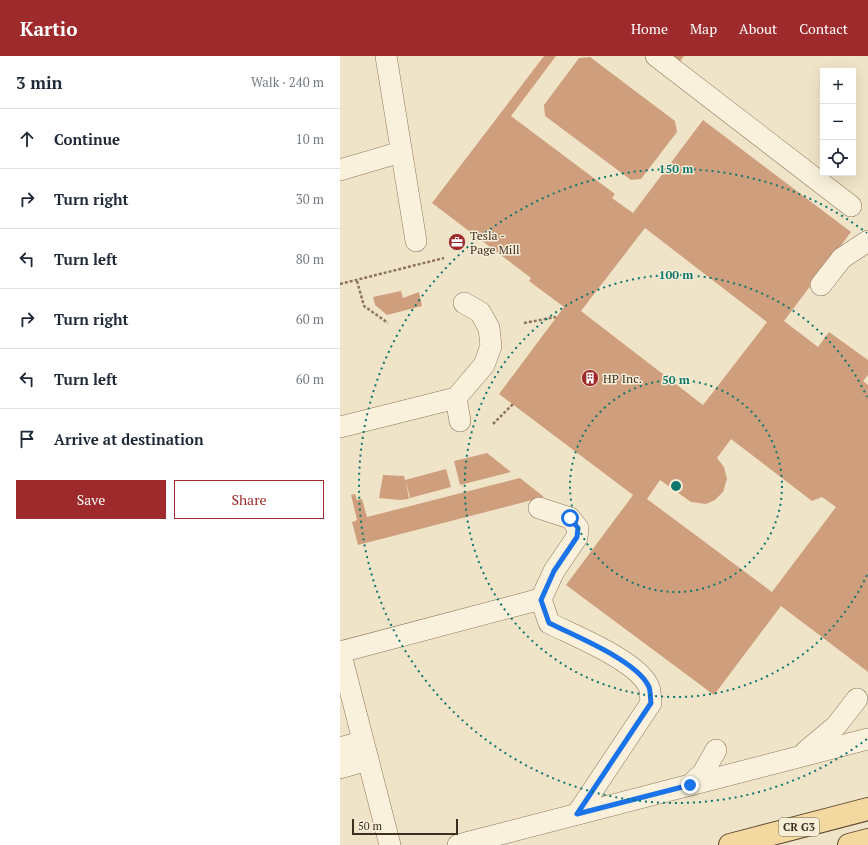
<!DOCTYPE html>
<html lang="en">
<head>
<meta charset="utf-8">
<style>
  :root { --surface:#fff; --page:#f2f2f3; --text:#1f2937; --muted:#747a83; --line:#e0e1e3; --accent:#9e2a2b }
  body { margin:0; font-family:"PT Serif",serif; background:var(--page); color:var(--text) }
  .controls { position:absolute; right:12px; top:12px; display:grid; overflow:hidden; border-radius:0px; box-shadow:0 4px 16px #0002 }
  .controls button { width:36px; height:36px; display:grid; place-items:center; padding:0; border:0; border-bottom:1px solid var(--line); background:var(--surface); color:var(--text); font:20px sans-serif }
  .scale { position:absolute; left:12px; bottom:10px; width:106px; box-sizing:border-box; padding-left:4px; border:2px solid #3d2e20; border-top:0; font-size:11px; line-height:14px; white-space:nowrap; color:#3d2e20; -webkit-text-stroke:3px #f7eed8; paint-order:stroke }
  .stop { position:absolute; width:12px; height:12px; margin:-9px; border:3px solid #1a73e8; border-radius:50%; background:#fff }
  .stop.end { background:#1a73e8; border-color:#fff; box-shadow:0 1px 4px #0008 }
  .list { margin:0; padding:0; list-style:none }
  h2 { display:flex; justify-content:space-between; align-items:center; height:52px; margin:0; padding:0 16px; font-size:17px }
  h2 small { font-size:13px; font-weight:400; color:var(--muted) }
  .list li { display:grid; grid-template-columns:26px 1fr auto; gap:12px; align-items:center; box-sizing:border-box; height:60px; padding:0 16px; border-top:1px solid var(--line) }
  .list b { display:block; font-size:15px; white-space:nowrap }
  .list em { font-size:13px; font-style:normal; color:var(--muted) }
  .actions { display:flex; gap:8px; padding:12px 16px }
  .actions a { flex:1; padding:9px 0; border:1px solid var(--accent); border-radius:0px; text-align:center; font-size:14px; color:var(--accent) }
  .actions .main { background:var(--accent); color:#fff }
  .icon { flex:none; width:22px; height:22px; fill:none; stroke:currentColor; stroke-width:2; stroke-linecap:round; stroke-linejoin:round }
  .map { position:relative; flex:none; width:528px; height:789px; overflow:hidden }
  header { display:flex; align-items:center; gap:24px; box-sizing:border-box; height:56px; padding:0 20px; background:var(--accent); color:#fff }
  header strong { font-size:19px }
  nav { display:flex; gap:22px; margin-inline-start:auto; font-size:14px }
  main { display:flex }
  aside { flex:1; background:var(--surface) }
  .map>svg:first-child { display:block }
  .building { fill:#cf9f7d; fill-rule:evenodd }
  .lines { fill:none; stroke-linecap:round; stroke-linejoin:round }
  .minor-casing { stroke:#8d765c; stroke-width:22 }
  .major-casing { stroke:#5b4430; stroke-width:24 }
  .path { stroke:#8d765c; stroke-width:2.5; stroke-dasharray:3 2; stroke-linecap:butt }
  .minor { stroke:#faf1dc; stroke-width:21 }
  .major { stroke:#f3d9a0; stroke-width:22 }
  .route { stroke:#1a73e8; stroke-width:5 }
  .ring { fill:none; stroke:#0f766e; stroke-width:2; stroke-dasharray:2 4 }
  .labels { text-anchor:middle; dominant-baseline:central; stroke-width:3; stroke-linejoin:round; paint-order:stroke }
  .shield { fill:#f7eed8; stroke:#756857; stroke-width:1 }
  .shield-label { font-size:11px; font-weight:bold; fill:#3d2e20 }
  .poi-label { font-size:12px; fill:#3d2e20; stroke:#f7eed8; text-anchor:start }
  .centre { fill:#0f766e; stroke:#f7eed8; stroke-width:2 }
  .ring-label { font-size:12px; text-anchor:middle; font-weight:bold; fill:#0f766e; stroke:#f7eed8; stroke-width:3; stroke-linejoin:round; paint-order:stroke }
</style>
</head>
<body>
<header>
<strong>Kartio</strong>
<nav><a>Home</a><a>Map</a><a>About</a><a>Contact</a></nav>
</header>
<main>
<aside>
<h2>3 min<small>Walk · 240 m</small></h2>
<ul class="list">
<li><svg class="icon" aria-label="ahead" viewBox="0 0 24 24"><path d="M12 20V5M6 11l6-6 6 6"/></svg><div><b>Continue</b></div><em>10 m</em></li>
<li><svg class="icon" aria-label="right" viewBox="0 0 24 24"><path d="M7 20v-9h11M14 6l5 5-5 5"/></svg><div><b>Turn right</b></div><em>30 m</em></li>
<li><svg class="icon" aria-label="left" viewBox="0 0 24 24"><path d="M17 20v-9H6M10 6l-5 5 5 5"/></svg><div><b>Turn left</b></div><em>80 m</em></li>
<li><svg class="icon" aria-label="right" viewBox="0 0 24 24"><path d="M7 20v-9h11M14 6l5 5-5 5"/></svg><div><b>Turn right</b></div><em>60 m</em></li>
<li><svg class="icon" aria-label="left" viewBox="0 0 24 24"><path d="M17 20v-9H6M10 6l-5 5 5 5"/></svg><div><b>Turn left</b></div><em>60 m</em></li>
<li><svg class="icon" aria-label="arrive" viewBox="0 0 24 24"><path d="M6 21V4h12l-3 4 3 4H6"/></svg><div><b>Arrive at destination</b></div></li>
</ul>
<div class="actions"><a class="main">Save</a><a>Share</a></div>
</aside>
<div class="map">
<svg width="528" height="789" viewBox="0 0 528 789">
  <rect width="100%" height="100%" fill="#f0e4c8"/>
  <g class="building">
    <path d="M204 0H216L171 60 275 138 272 142 293 157 363 64 511 176 444 265 478 291 489 276 528 304V319L523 325 528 329V616L441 550 374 639 226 529 293 439 159 338 224 251 189 225 191 222 92 147ZM305 172 427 266 363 349 241 255ZM391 383 472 445 482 441 496 451 432 536 307 443 320 424 351 446 366 448 375 444 383 436 387 423 384 411 377 402Z"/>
    <path d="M326 0H344L338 8Z"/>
    <path d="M250 1 335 65 337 76 301 123 291 124 205 60 204 49 239 2Z"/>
    <path d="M61 235 63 242 79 236 82 250 47 259 35 249 33 241Z"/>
    <path d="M147 397 171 416 120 429 114 405Z"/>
    <path d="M106 413 111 431 70 442 66 425 69 443 60 444 39 442 43 419 64 420 65 424Z"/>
    <path d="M180 422 204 441 18 489 12 466 17 464 11 439 15 438 17 444 22 443 27 461Z"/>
  </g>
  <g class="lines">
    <defs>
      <g id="minor">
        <path d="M46 0 76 185"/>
        <path d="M316 0 511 150"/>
        <path d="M0 114 61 96"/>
        <path d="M481 229 502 202 528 185"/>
        <path d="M116 342 120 365"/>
        <path d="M0 371 116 342 144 309 151 290 149 272 140 256 124 247"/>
        <path d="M199 452 230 462 238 472 237 481 214 515 201 543 209 567C235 580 295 604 308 629 311 633 310 641 311 647L237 758"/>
        <path d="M0 595 50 789"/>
        <path d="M0 596 201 543"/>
        <path d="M0 692 14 688 24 689"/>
        <path d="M466 695 496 670 517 643"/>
        <path d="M0 712 28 704"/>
        <path d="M350 729 363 717 376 694"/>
        <path d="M118 789 528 683"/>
      </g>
      <g id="major">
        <path d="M390 789 528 753"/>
        <path d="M509 789 528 784"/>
      </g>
    </defs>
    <use href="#minor" class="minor-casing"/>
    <use href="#major" class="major-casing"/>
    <g class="path">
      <path d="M17 225 24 250 48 267"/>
      <path d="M0 228 104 202"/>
      <path d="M184 267 216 261"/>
      <path d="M153 368 173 348"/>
    </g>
    <use href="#minor" class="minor"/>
    <use href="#major" class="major"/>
  </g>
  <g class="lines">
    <path class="route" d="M230 462 238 472 237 481 214 515 201 544 209 567C235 580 295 604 308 629 311 633 310 641 311 647L237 758 350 729"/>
  </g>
  <g class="ring">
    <circle cx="336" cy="430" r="106"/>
    <path d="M527 519A211 211 0 1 1 527 341"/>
    <path d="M527 683A317 317 0 1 1 527 177"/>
  </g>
  <defs>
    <symbol id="office-disc" viewBox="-11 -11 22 22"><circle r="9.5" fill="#9e2a2b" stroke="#f7eed8"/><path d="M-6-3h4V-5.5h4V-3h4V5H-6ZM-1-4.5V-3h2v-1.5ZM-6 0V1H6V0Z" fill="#fff"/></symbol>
    <symbol id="building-disc" viewBox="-11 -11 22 22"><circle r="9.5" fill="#9e2a2b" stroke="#f7eed8"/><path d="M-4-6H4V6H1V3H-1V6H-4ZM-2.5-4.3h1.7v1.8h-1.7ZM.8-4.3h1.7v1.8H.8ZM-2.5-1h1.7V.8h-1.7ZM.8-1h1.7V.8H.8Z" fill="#fff"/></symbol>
  </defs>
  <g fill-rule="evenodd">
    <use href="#office-disc" x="107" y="176" width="20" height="20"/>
    <use href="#building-disc" x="240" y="312" width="20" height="20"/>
  </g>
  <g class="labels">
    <rect class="shield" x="439" y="762" width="40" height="18" rx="3"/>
    <g class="shield-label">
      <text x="459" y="771">CR G3</text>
    </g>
    <g class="poi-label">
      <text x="130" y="179">Tesla -<tspan x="130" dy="14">Page Mill</tspan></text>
      <text x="263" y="322">HP Inc.</text>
    </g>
  </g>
  <circle cx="336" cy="430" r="6" class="centre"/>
  <g class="ring-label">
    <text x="336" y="117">150 m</text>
    <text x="336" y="223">100 m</text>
    <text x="336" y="328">50 m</text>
  </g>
</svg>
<div class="controls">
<button>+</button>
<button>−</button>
<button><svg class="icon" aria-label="locate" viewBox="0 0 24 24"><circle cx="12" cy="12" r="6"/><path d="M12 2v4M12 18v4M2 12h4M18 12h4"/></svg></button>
</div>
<div class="scale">50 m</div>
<div class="stop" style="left:230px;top:462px"></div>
<div class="stop end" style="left:350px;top:729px"></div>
</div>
</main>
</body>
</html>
